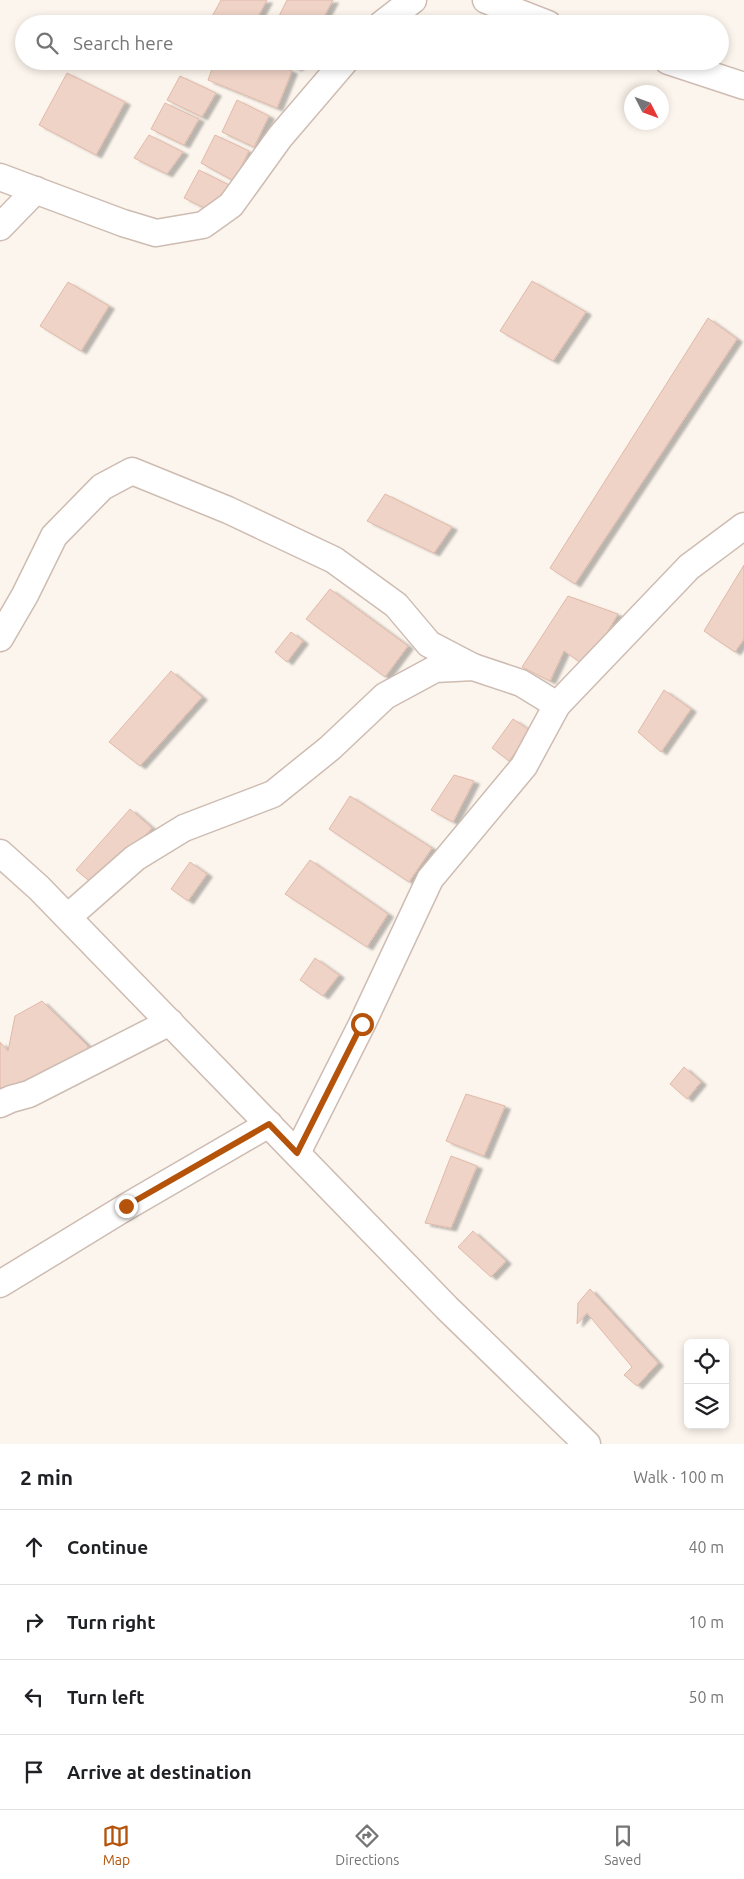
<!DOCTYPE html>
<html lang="en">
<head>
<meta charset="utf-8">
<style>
  :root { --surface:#fff; --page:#f6f6f6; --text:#202124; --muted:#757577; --line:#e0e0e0; --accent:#b45309 }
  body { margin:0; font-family:Ubuntu,sans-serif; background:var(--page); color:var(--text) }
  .controls { position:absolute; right:15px; bottom:15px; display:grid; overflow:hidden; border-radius:8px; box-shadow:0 2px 8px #0003 }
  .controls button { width:45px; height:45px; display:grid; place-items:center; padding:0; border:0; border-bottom:1px solid var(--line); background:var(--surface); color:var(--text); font:25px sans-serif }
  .compass { position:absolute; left:624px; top:85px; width:45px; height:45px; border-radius:50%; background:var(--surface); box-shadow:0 2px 8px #0003; rotate:132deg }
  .stop { position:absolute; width:15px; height:15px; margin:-11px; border:4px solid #b45309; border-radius:50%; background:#fff }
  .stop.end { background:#b45309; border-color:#fff; box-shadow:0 1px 5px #0008 }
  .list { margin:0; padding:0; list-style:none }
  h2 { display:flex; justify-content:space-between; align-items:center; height:65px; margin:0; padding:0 20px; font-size:21px }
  h2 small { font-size:16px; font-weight:400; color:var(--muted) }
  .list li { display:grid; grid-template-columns:32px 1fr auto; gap:15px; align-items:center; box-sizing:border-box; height:75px; padding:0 20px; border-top:1px solid var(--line) }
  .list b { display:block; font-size:19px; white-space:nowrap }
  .list em { font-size:16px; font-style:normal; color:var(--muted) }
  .icon { flex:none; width:28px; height:28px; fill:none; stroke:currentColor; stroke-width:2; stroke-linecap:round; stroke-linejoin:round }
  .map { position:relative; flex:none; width:744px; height:1444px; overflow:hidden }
  .search { position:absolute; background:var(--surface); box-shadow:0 2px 8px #0003; left:15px; right:15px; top:15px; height:55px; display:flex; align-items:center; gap:12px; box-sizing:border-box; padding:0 18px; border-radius:28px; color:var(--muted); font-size:19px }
  .sheet { height:365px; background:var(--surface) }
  nav { display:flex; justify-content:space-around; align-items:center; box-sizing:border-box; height:70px; border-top:1px solid var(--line); background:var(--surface); font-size:14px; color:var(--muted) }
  nav a { display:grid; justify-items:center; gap:2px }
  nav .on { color:var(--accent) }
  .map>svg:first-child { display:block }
  .building { fill:#efd3c6; stroke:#e1b9a8; filter:url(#shadow) }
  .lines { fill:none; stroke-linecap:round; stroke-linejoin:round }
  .minor-casing { stroke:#cebcb2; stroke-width:29 }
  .minor { stroke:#fff; stroke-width:26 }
  .route { stroke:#b45309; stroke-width:6 }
</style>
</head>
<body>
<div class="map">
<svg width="744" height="1444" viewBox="0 0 744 1444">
  <defs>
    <filter id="shadow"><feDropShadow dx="5.5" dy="3" stdDeviation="1" flood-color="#0004"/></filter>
  </defs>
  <rect width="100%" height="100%" fill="#fcf5ed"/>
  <g class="building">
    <path d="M221 0H267L254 24H208Z"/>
    <path d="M287 0H333L320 24H275Z"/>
    <path d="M215 61H270L292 71 277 108 208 80Z"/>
    <path d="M279 61H301L297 68Z"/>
    <path d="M67 73 125 102 96 155 39 125Z"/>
    <path d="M180 76 216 93 202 117 167 100Z"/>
    <path d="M237 100 269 116 254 147 222 132Z"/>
    <path d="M165 103 199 119 184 145 151 129Z"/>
    <path d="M149 135 183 152 167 174 134 158Z"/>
    <path d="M215 135 249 151 234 181 201 163Z"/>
    <path d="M199 170 231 186 215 213 184 198Z"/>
    <path d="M532 281 586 312 553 361 500 331Z"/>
    <path d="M68 282 109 306 81 351 40 326Z"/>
    <path d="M708 318 737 339 575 584 550 568Z"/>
    <path d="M385 494 452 527 434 553 367 521Z"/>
    <path d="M744 565V639L735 652 704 631Z"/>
    <path d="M330 589 408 646 385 677 306 619Z"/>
    <path d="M568 596 618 614 587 667 564 651 550 681 522 667Z"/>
    <path d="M291 632 303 641 287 662 275 652Z"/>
    <path d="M171 671 202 697 140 766 109 742Z"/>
    <path d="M664 690 691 709 661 752 638 732Z"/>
    <path d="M513 719 531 731 509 761 492 748Z"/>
    <path d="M454 775 474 781 453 822 431 810Z"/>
    <path d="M350 796 432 848 409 882 329 829Z"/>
    <path d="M130 809 152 828 97 887 76 870Z"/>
    <path d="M310 860 388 914 367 947 285 894Z"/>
    <path d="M190 862 207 874 188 901 171 889Z"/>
    <path d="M315 958 339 975 323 996 300 980Z"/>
    <path d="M42 1001 88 1046 86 1056 11 1099 0 1087V1042L8 1051 15 1016Z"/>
    <path d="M684 1067 701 1082 687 1099 670 1084Z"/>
    <path d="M466 1094 505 1106 484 1156 446 1141Z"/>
    <path d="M451 1156 477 1166 451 1228 425 1223Z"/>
    <path d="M473 1231 506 1261 491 1277 458 1247Z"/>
    <path d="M590 1289 658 1363 637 1386 624 1375 632 1367 587 1313 577 1324 578 1303Z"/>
  </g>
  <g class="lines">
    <defs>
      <g id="minor">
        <path d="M486 0 548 24"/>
        <path d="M382 24 413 0"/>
        <path d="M668 61 744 86"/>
        <path d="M0 177 123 223 156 233 203 225 231 205 280 137 345 61"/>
        <path d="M0 227 36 190"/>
        <path d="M0 638 25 595 54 536 102 487 132 471 228 510 334 560 396 605 429 644 473 667"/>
        <path d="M0 853 39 888 447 1308 587 1444"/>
        <path d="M68 917 135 858 184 828 273 794 330 748 385 696 435 669 473 667 521 683 557 705"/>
        <path d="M0 1104 11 1099 29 1094 170 1022"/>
        <path d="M297 1153 362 1024 430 879 524 766 557 705 689 567 744 526"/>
        <path d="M0 1284 126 1207 269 1124"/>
      </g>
    </defs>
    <use href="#minor" class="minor-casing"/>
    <use href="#minor" class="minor"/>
  </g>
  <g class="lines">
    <path class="route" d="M126 1206 269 1124 297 1153 362 1024"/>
  </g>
</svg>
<div class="controls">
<button><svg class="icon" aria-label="locate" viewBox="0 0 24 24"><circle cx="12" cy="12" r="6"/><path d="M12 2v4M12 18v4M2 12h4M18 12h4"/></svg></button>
<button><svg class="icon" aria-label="layers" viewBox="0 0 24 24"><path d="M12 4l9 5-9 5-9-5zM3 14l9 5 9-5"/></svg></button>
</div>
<svg class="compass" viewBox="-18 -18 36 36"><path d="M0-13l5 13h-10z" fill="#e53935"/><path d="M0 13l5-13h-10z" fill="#757577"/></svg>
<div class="stop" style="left:362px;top:1024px"></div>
<div class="stop end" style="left:126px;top:1206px"></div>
<div class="search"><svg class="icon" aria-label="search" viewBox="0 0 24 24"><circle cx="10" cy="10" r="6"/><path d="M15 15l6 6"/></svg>Search here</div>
</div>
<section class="sheet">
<h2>2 min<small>Walk · 100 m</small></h2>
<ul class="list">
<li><svg class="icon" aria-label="ahead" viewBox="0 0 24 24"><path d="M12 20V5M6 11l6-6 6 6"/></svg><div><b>Continue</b></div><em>40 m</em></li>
<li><svg class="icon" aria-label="right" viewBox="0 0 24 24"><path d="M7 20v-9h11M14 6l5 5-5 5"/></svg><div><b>Turn right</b></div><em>10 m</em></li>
<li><svg class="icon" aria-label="left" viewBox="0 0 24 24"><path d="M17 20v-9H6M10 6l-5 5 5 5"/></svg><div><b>Turn left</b></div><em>50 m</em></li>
<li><svg class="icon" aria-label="arrive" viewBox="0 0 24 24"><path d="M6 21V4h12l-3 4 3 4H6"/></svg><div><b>Arrive at destination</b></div></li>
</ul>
</section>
<nav>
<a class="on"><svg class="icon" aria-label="map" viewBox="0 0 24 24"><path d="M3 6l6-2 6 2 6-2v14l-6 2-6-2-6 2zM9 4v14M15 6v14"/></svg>Map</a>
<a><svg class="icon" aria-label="directions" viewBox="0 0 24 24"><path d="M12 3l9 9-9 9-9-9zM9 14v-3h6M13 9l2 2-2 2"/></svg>Directions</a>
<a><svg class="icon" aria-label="saved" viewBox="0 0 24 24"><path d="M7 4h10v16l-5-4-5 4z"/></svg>Saved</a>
</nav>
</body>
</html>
